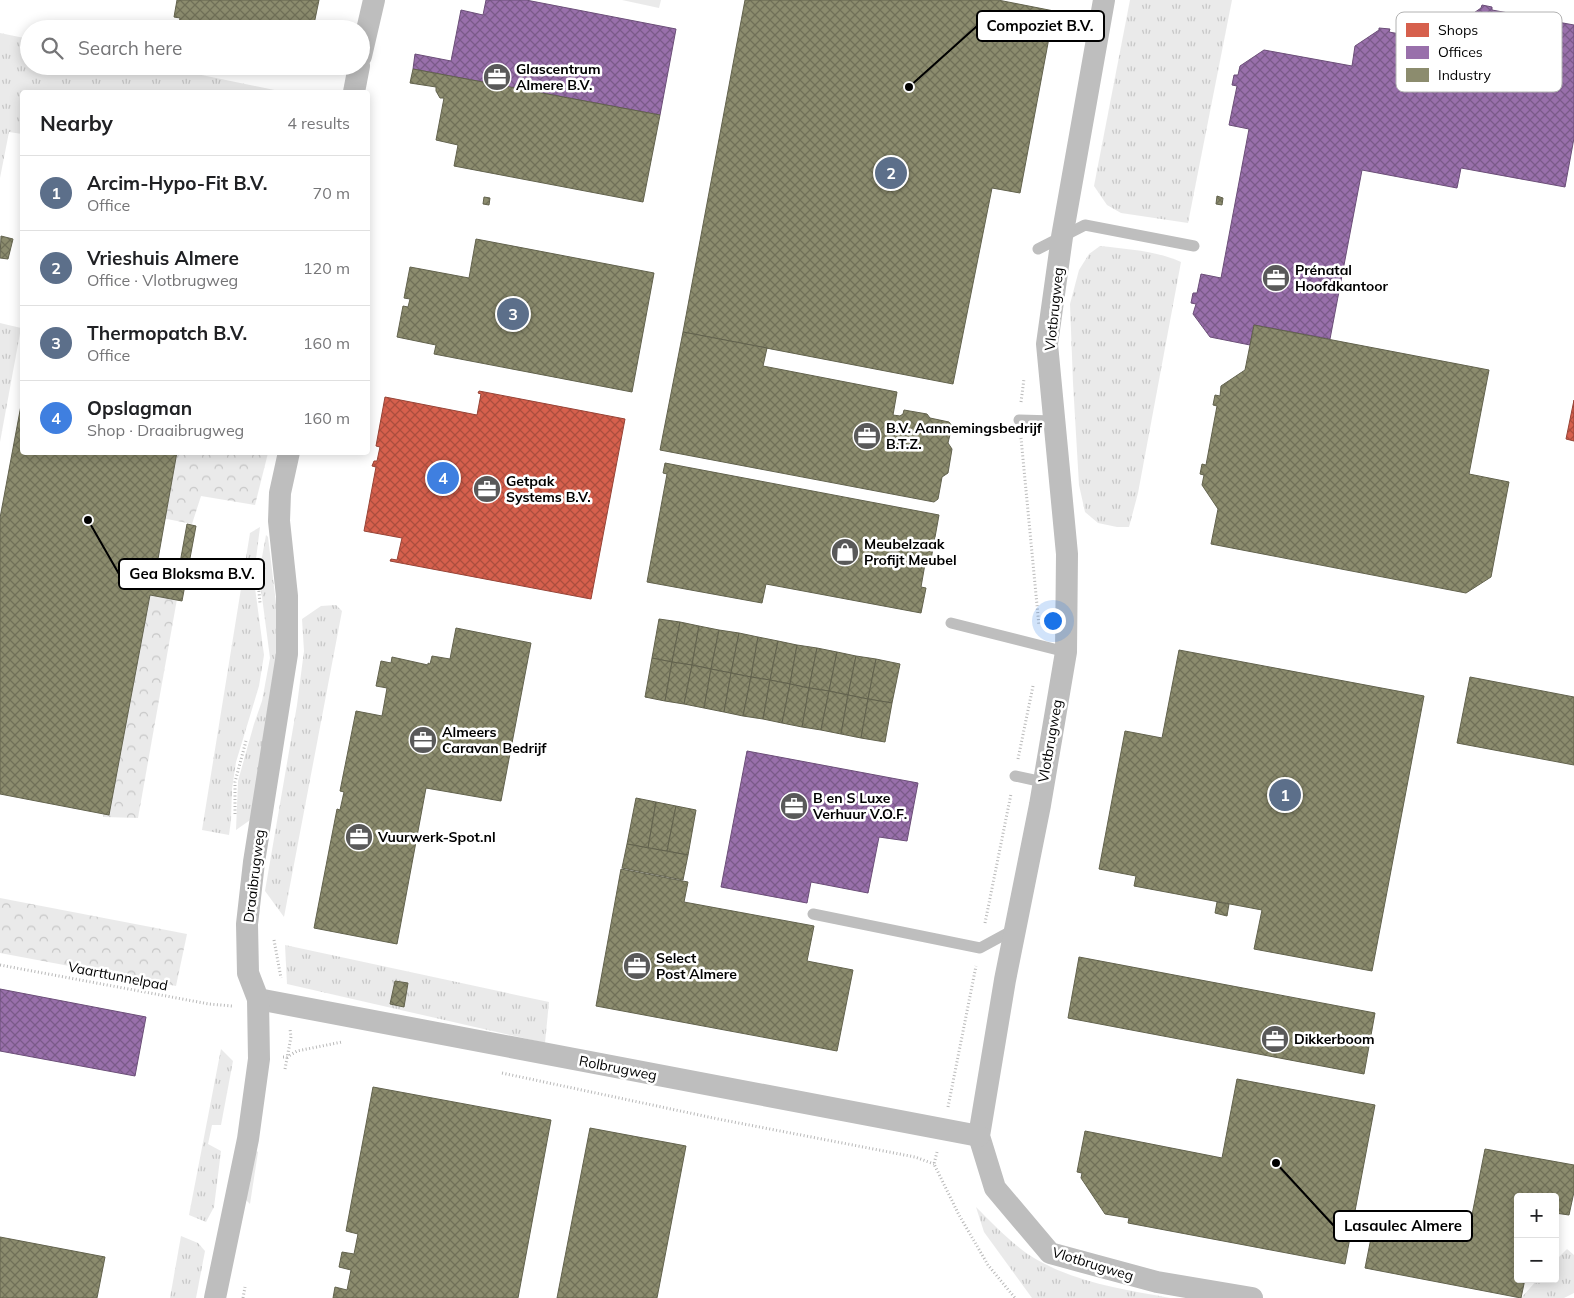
<!DOCTYPE html>
<html lang="en">
<head>
<meta charset="utf-8">
<style>
  :root { --surface:#fff; --page:#f6f6f6; --text:#202124; --muted:#757577; --line:#e0e0e0; --accent:#ea580c }
  body { margin:0; font-family:Mulish,sans-serif; background:var(--page); color:var(--text) }
  .controls { position:absolute; right:15px; bottom:15px; display:grid; overflow:hidden; border-radius:5px; box-shadow:0 2px 12px #0003 }
  .controls button { width:45px; height:45px; display:grid; place-items:center; padding:0; border:0; border-bottom:1px solid var(--line); background:var(--surface); color:var(--text); font:25px sans-serif }
  .you { position:absolute; left:1052px; top:620px; width:18px; height:18px; margin:-12px; border:4px solid #fff; border-radius:50%; background:#1a73e8; box-shadow:0 0 0 8px #1a73e833 }
  .badge { display:grid; place-items:center; width:32px; height:32px; border-radius:50%; background:var(--accent); color:#fff; font-size:16px; font-weight:700 }
  .pin { position:absolute; translate:-50% -50%; border:2px solid #fff; box-shadow:0 1px 5px #0006 }
  .list { margin:0; padding:0; list-style:none }
  h2 { display:flex; justify-content:space-between; align-items:center; height:65px; margin:0; padding:0 20px; font-size:21px }
  h2 small { font-size:16px; font-weight:400; color:var(--muted) }
  .list li { display:grid; grid-template-columns:32px 1fr auto; gap:15px; align-items:center; box-sizing:border-box; height:75px; padding:0 20px; border-top:1px solid var(--line) }
  .list b { display:block; font-size:19px; white-space:nowrap }
  .list p { margin:0; font-size:16px; white-space:nowrap; color:var(--muted) }
  .list em { font-size:16px; font-style:normal; color:var(--muted) }
  .icon { flex:none; width:28px; height:28px; fill:none; stroke:currentColor; stroke-width:2; stroke-linecap:round; stroke-linejoin:round }
  .map { position:relative; flex:none; width:1574px; height:1298px; overflow:hidden }
  .search { position:absolute; background:var(--surface); box-shadow:0 2px 12px #0003; left:20px; top:20px; width:350px; height:55px; display:flex; align-items:center; gap:12px; box-sizing:border-box; padding:0 18px; border-radius:28px; color:var(--muted); font-size:19px }
  .panel { position:absolute; background:var(--surface); box-shadow:0 2px 12px #0003; left:20px; top:90px; width:350px; height:365px; border-radius:5px }
  .map>svg:first-child { display:block }
  .grass { fill:url(#grass-tufts) }
  .forest { fill:url(#forest-crowns) }
  .shops { fill:url(#shops-cross-hatch); stroke:#964336 }
  .offices { fill:url(#offices-cross-hatch); stroke:#6b4e78 }
  .industry { fill:url(#industry-cross-hatch); stroke:#62624d }
  .lines { fill:none; stroke-linecap:round; stroke-linejoin:round }
  .path { stroke:#b8b8b8; stroke-width:3; stroke-dasharray:1 2.5; stroke-linecap:butt }
  .lane { stroke:#bebebe; stroke-width:11 }
  .street { stroke:#bebebe; stroke-width:22 }
  .labels { text-anchor:middle; dominant-baseline:central; stroke-width:5; stroke-linejoin:round; paint-order:stroke }
  .poi-label { font-size:14px; font-weight:bold; fill:#000; stroke:#fff; text-anchor:start }
  .street-label { font-size:14px; fill:#000; stroke:#fff }
  .key { fill:#fff; stroke:#b2b2b2; stroke-width:1 }
  .key-label { font-size:14px; fill:#000 }
  .leader { fill:none; stroke:#000; stroke-width:2 }
  .callout-dot { fill:#000; stroke:#fff; stroke-width:2 }
  .callout { fill:#fff; stroke:#000; stroke-width:2 }
  .callout-label { font-size:15px; text-anchor:middle; font-weight:bold; fill:#000 }
</style>
</head>
<body>
<div class="map">
<svg width="1574" height="1298" viewBox="0 0 1574 1298">
  <defs>
    <pattern id="grass-tufts" width="24" height="20" patternUnits="userSpaceOnUse" patternTransform="scale(1.25)"><rect width="24" height="20" fill="#eaeaea"/><path d="M3 7l-1-3M5 7V3M7 7l1-3M15 17l-1-3M17 17v-4M19 17l1-3" fill="none" stroke="#c7c7c7"/></pattern>
    <pattern id="forest-crowns" width="20" height="18" patternUnits="userSpaceOnUse" patternTransform="scale(1.25)"><rect width="20" height="18" fill="#eaeaea"/><path d="M2 6a3 3 0 1 1 6 0M12 15a3 3 0 1 1 6 0" fill="none" stroke="#c7c7c7"/></pattern>
    <pattern id="shops-cross-hatch" width="8" height="8" patternUnits="userSpaceOnUse" patternTransform="scale(1.25)"><rect width="8" height="8" fill="#d6604d"/><path d="M0 0l8 8M0 8l8-8" fill="none" stroke="#ab4d3e"/></pattern>
    <pattern id="offices-cross-hatch" width="8" height="8" patternUnits="userSpaceOnUse" patternTransform="scale(1.25)"><rect width="8" height="8" fill="#9970ab"/><path d="M0 0l8 8M0 8l8-8" fill="none" stroke="#7a5a89"/></pattern>
    <pattern id="industry-cross-hatch" width="8" height="8" patternUnits="userSpaceOnUse" patternTransform="scale(1.25)"><rect width="8" height="8" fill="#8c8c6e"/><path d="M0 0l8 8M0 8l8-8" fill="none" stroke="#707058"/></pattern>
  </defs>
  <rect width="100%" height="100%" fill="#fff"/>
  <g class="grass">
    <path d="M622 0H661L659 8Z"/>
    <path d="M1130 0H1232L1188 223 1121 213 1107 205 1094 186Z"/>
    <path d="M0 33 29 39V66H158L284 92H22V134L9 132 0 178Z"/>
    <path d="M1100 246C1127 249 1157 251 1181 262L1138 493 1129 527H1117L1098 523 1085 512 1079 485 1073 383 1070 304 1079 270 1089 254Z"/>
    <path d="M0 323 21 328 0 442Z"/>
    <path d="M260 527 255 567V588L264 655 259 686 236 762 232 789 231 820 229 835 202 830 250 533Z"/>
    <path d="M266 535 268 537 280 636 253 818 236 830 238 781 254 724 262 701 270 658 259 574Z"/>
    <path d="M336 605 342 611 284 917 265 891 297 705 304 651 302 619 321 606Z"/>
    <path d="M285 945 549 1002 545 1043 287 984Z"/>
    <path d="M221 1049 233 1061 221 1125H212L208 1144 221 1151 214 1207 206 1222 189 1215Z"/>
    <path d="M253 1149 258 1152 250 1204 243 1197Z"/>
    <path d="M976 1207C992 1223 1015 1247 1034 1258 1076 1283 1123 1289 1170 1298H1032L984 1232Z"/>
    <path d="M181 1236 198 1243 205 1251 196 1298H170Z"/>
    <path d="M1567 1249 1574 1255V1293L1564 1298H1521L1538 1279H1555V1261Z"/>
  </g>
  <g class="forest">
    <path d="M172 453H268L255 505 201 496 192 524 162 518Z"/>
    <path d="M144 594 177 599 138 818 103 817Z"/>
    <path d="M0 898 187 934 176 986 0 953Z"/>
  </g>
  <g class="shops">
    <path d="M479 391 625 419 591 599 390 561 391 559 397 560 402 538 364 531 376 467 372 466 374 461H377L380 447 376 446 385 397 477 415 481 394 478 393Z"/>
    <path d="M1574 400V441L1566 439Z"/>
  </g>
  <g class="offices">
    <path d="M486 0H526L676 29 660 115 413 69 415 54 451 61 461 10 483 15Z"/>
    <path d="M1482 5 1492 7V10L1574 25V138L1565 187 1461 168 1457 188 1362 170 1330 339 1254 325 1250 345 1210 337 1193 314 1196 304 1191 303 1193 293H1197L1201 274 1221 278 1249 129 1229 125 1237 86 1232 85 1234 75H1238L1240 66 1264 50 1352 66 1355 46 1379 30V28L1390 29 1389 32 1454 44 1458 24 1481 8Z"/>
    <path d="M747 751 918 783 907 841 879 837 868 893 811 882 807 903 721 887Z"/>
    <path d="M0 989 146 1017 135 1076 0 1051Z"/>
  </g>
  <g class="industry">
    <path d="M177 0H319L313 29H178L180 18 174 17Z"/>
    <path d="M745 0H998L1054 11 1020 193 992 188 953 384 683 332Z"/>
    <path d="M413 69 660 115 643 202 454 166 458 145 436 140 444 98H440L436 91V87L410 83Z"/>
    <path d="M1217 196 1223 198 1222 205 1216 204Z"/>
    <path d="M484 197 490 198 489 205 483 204Z"/>
    <path d="M1 236 13 239 8 259 0 258Z"/>
    <path d="M476 239 654 273 632 392 434 354 436 345 397 337 403 306 408 307 410 299 404 298 410 267 469 278Z"/>
    <path d="M1254 325 1489 370 1469 474 1509 482 1491 577 1466 593 1211 544 1218 509 1202 485 1204 475 1200 474 1202 464 1206 465 1217 406 1213 405 1215 395 1220 396 1221 386 1245 370Z"/>
    <path d="M683 332 767 348 763 366 897 392 893 415 900 416 903 414 904 410 927 414 930 418 949 422 952 426 948 443 952 449 948 473 942 477 938 499 934 502 660 450Z"/>
    <path d="M22 400V452H177L158 559 180 563 187 524 196 526 182 601 150 595 109 815 0 794V518Z"/>
    <path d="M665 463 939 515 930 565 925 564 921 587 926 588 921 613 766 584 762 603 647 582 667 474 663 473Z"/>
    <path d="M659 619 680 622 672 662 652 658Z"/>
    <path d="M680 622 699 626 692 665 672 662Z"/>
    <path d="M699 626 719 630 711 669 692 665Z"/>
    <path d="M456 628 531 643 501 801 426 788 397 944 314 928 337 809 340 810 344 792 340 791 356 711 382 716 387 688 376 686 381 661 391 663 392 657 428 665V663L430 664 432 656 450 659Z"/>
    <path d="M719 630 739 633 731 673 711 669Z"/>
    <path d="M739 633 758 637 751 677 731 673Z"/>
    <path d="M758 637 778 641 770 680 751 677Z"/>
    <path d="M778 641 797 645 790 684 770 680Z"/>
    <path d="M797 645 817 648 809 688 790 684Z"/>
    <path d="M817 648 837 652 829 691 809 688Z"/>
    <path d="M1179 650 1424 696 1372 971 1254 949 1262 910 1134 886 1136 876 1099 869 1125 731 1162 738Z"/>
    <path d="M837 652 856 656 848 695 829 691Z"/>
    <path d="M856 656 876 659 868 699 848 695Z"/>
    <path d="M652 658 672 662 665 701 645 697Z"/>
    <path d="M876 659 900 664 892 703 868 699Z"/>
    <path d="M672 662 692 665 684 704 665 701Z"/>
    <path d="M692 665 711 669 704 708 684 704Z"/>
    <path d="M711 669 731 673 724 712 704 708Z"/>
    <path d="M731 673 751 677 743 716 724 712Z"/>
    <path d="M751 677 770 680 763 719 743 716Z"/>
    <path d="M1470 677 1574 697V765L1457 743Z"/>
    <path d="M770 680 790 684 782 723 763 719Z"/>
    <path d="M790 684 809 688 802 727 782 723Z"/>
    <path d="M809 688 829 691 821 730 802 727Z"/>
    <path d="M829 691 848 695 841 734 821 730Z"/>
    <path d="M848 695 868 699 861 738 841 734Z"/>
    <path d="M868 699 892 703 885 742 861 738Z"/>
    <path d="M636 798 656 802 648 848 627 844Z"/>
    <path d="M656 802 676 806 667 851 648 848Z"/>
    <path d="M676 806 696 810 688 855 667 851Z"/>
    <path d="M627 844 688 855 683 880 622 868Z"/>
    <path d="M621 869 688 882 684 902 814 926 807 961 853 970 837 1051 596 1006Z"/>
    <path d="M1217 902 1229 904 1227 916 1215 913Z"/>
    <path d="M1079 957 1375 1013 1364 1074 1068 1018Z"/>
    <path d="M395 981 408 983 404 1007 390 1004Z"/>
    <path d="M1237 1079 1375 1105 1345 1264 1128 1223 1129 1218 1105 1214 1081 1178 1082 1173 1077 1172 1085 1131 1222 1158Z"/>
    <path d="M373 1087 551 1120 518 1298H333L335 1287 347 1290 351 1270 339 1267 342 1252 354 1254 358 1234 346 1231Z"/>
    <path d="M590 1128 686 1146 657 1298H557Z"/>
    <path d="M1485 1149 1574 1165V1192L1569 1215 1555 1213V1197H1518V1279H1525L1521 1298 1365 1268 1375 1218 1453 1233 1455 1217 1471 1220Z"/>
    <path d="M0 1237 105 1257 97 1298H0Z"/>
  </g>
  <g class="lines">
    <g class="path">
      <path d="M1021 402 1024 379"/>
      <path d="M1021 438 1039 626"/>
      <path d="M257 570 260 603"/>
      <path d="M1018 759 1033 686"/>
      <path d="M235 814V782L246 741"/>
      <path d="M985 923 1011 794"/>
      <path d="M274 940 281 978"/>
      <path d="M0 965 209 1004 232 1006"/>
      <path d="M283 1057H287L297 1051 342 1042"/>
      <path d="M285 1069 291 1037 290 1029"/>
      <path d="M502 1073 718 1119 915 1157 934 1164"/>
      <path d="M948 1107 976 966"/>
      <path d="M937 1152 934 1164 959 1215 988 1265 1015 1298"/>
      <path d="M243 1298 245 1287"/>
    </g>
    <g class="lane">
      <path d="M1038 249 1085 225 1194 246"/>
      <path d="M1019 420 1055 421"/>
      <path d="M951 623 1066 652"/>
      <path d="M1015 776 1043 782"/>
      <path d="M813 914 980 948 1015 929"/>
    </g>
    <g class="street">
      <path d="M1104 0 1062 237 1047 344 1067 554 1066 652 1040 805 1005 980 979 1136 995 1188 1050 1253 1157 1282 1252 1298"/>
      <path d="M361 56 374 0"/>
      <path d="M354 92 359 66"/>
      <path d="M258 999 979 1136"/>
      <path d="M215 1298 248 1139 259 1059 258 999 248 973 247 924 254 862 287 654V596L279 521 280 493 289 452"/>
    </g>
  </g>
  <defs>
    <symbol id="office-disc" viewBox="-11 -11 22 22"><circle r="9.5" fill="#595959" stroke="#fff"/><path d="M-6-3h4V-5.5h4V-3h4V5H-6ZM-1-4.5V-3h2v-1.5ZM-6 0V1H6V0Z" fill="#fff"/></symbol>
    <symbol id="shop-disc" viewBox="-11 -11 22 22"><circle r="9.5" fill="#595959" stroke="#fff"/><path d="M-5-2.5h2.3a2.7 3.5 0 0 1 5.4 0H5L5.5 6h-11ZM-1.5-2.5h3a1.5 2.3 0 0 0-3 0Z" fill="#fff"/></symbol>
  </defs>
  <g fill-rule="evenodd">
    <use href="#office-disc" x="481" y="61" width="32" height="32"/>
    <use href="#office-disc" x="1260" y="262" width="32" height="32"/>
    <use href="#office-disc" x="851" y="420" width="32" height="32"/>
    <use href="#office-disc" x="471" y="473" width="32" height="32"/>
    <use href="#shop-disc" x="829" y="536" width="32" height="32"/>
    <use href="#office-disc" x="407" y="724" width="32" height="32"/>
    <use href="#office-disc" x="778" y="790" width="32" height="32"/>
    <use href="#office-disc" x="343" y="821" width="32" height="32"/>
    <use href="#office-disc" x="621" y="950" width="32" height="32"/>
    <use href="#office-disc" x="1259" y="1023" width="32" height="32"/>
  </g>
  <g class="labels">
    <g class="poi-label">
      <text x="516" y="69">Glascentrum<tspan x="516" dy="16">Almere B.V.</tspan></text>
      <text x="1295" y="270">Prénatal<tspan x="1295" dy="16">Hoofdkantoor</tspan></text>
      <text x="886" y="428">B.V. Aannemingsbedrijf<tspan x="886" dy="16">B.T.Z.</tspan></text>
      <text x="506" y="481">Getpak<tspan x="506" dy="16">Systems B.V.</tspan></text>
      <text x="864" y="544">Meubelzaak<tspan x="864" dy="16">Profijt Meubel</tspan></text>
      <text x="442" y="732">Almeers<tspan x="442" dy="16">Caravan Bedrijf</tspan></text>
      <text x="813" y="798">B en S Luxe<tspan x="813" dy="16">Verhuur V.O.F.</tspan></text>
      <text x="378" y="837">Vuurwerk-Spot.nl</text>
      <text x="656" y="958">Select<tspan x="656" dy="16">Post Almere</tspan></text>
      <text x="1294" y="1039">Dikkerboom</text>
    </g>
    <g class="street-label">
      <text transform="translate(1054 309) rotate(-84)">Vlotbrugweg</text>
      <text transform="translate(1050 741) rotate(-80)">Vlotbrugweg</text>
      <text transform="translate(254 876) rotate(-83)">Draaibrugweg</text>
      <text transform="translate(118 976) rotate(11)">Vaarttunnelpad</text>
      <text transform="translate(618 1068) rotate(11)">Rolbrugweg</text>
      <text transform="translate(1093 1264) rotate(17)">Vlotbrugweg</text>
    </g>
  </g>
  <rect x="1396" y="12" width="166" height="80" rx="8" class="key"/>
  <rect x="1406" y="23" width="23" height="14" fill="#d6604d"/>
  <rect x="1406" y="46" width="23" height="13" fill="#9970ab"/>
  <rect x="1406" y="68" width="23" height="14" fill="#8c8c6e"/>
  <g class="key-label">
    <text x="1438" y="35">Shops</text>
    <text x="1438" y="57">Offices</text>
    <text x="1438" y="80">Industry</text>
  </g>
  <path class="leader" d="M909 87L977 26M88 520L119 574M1276 1163L1334 1226"/>
  <g class="callout-dot">
    <circle cx="909" cy="87" r="5"/>
    <circle cx="88" cy="520" r="5"/>
    <circle cx="1276" cy="1163" r="5"/>
  </g>
  <g class="callout">
    <rect x="977" y="11" width="127" height="30" rx="5"/>
    <rect x="119" y="559" width="145" height="30" rx="5"/>
    <rect x="1334" y="1211" width="138" height="30" rx="5"/>
  </g>
  <g class="callout-label">
    <text x="1040" y="31">Compoziet B.V.</text>
    <text x="192" y="579">Gea Bloksma B.V.</text>
    <text x="1403" y="1231">Lasaulec Almere</text>
  </g>
</svg>
<div class="controls">
<button>+</button>
<button>−</button>
</div>
<div class="you"></div>
<div class="pin badge" style="left:1285px;top:795px;background:#5c6f8a">1</div>
<div class="pin badge" style="left:891px;top:173px;background:#5c6f8a">2</div>
<div class="pin badge" style="left:513px;top:314px;background:#5c6f8a">3</div>
<div class="pin badge" style="left:443px;top:478px;background:#3f7fe0">4</div>
<div class="search"><svg class="icon" aria-label="search" viewBox="0 0 24 24"><circle cx="10" cy="10" r="6"/><path d="M15 15l6 6"/></svg>Search here</div>
<section class="panel">
<h2>Nearby<small>4 results</small></h2>
<ul class="list">
<li><span class="badge" style="background:#5c6f8a">1</span><div><b>Arcim-Hypo-Fit B.V.</b><p>Office</p></div><em>70 m</em></li>
<li><span class="badge" style="background:#5c6f8a">2</span><div><b>Vrieshuis Almere</b><p>Office · Vlotbrugweg</p></div><em>120 m</em></li>
<li><span class="badge" style="background:#5c6f8a">3</span><div><b>Thermopatch B.V.</b><p>Office</p></div><em>160 m</em></li>
<li><span class="badge" style="background:#3f7fe0">4</span><div><b>Opslagman</b><p>Shop · Draaibrugweg</p></div><em>160 m</em></li>
</ul>
</section>
</div>
</body>
</html>
